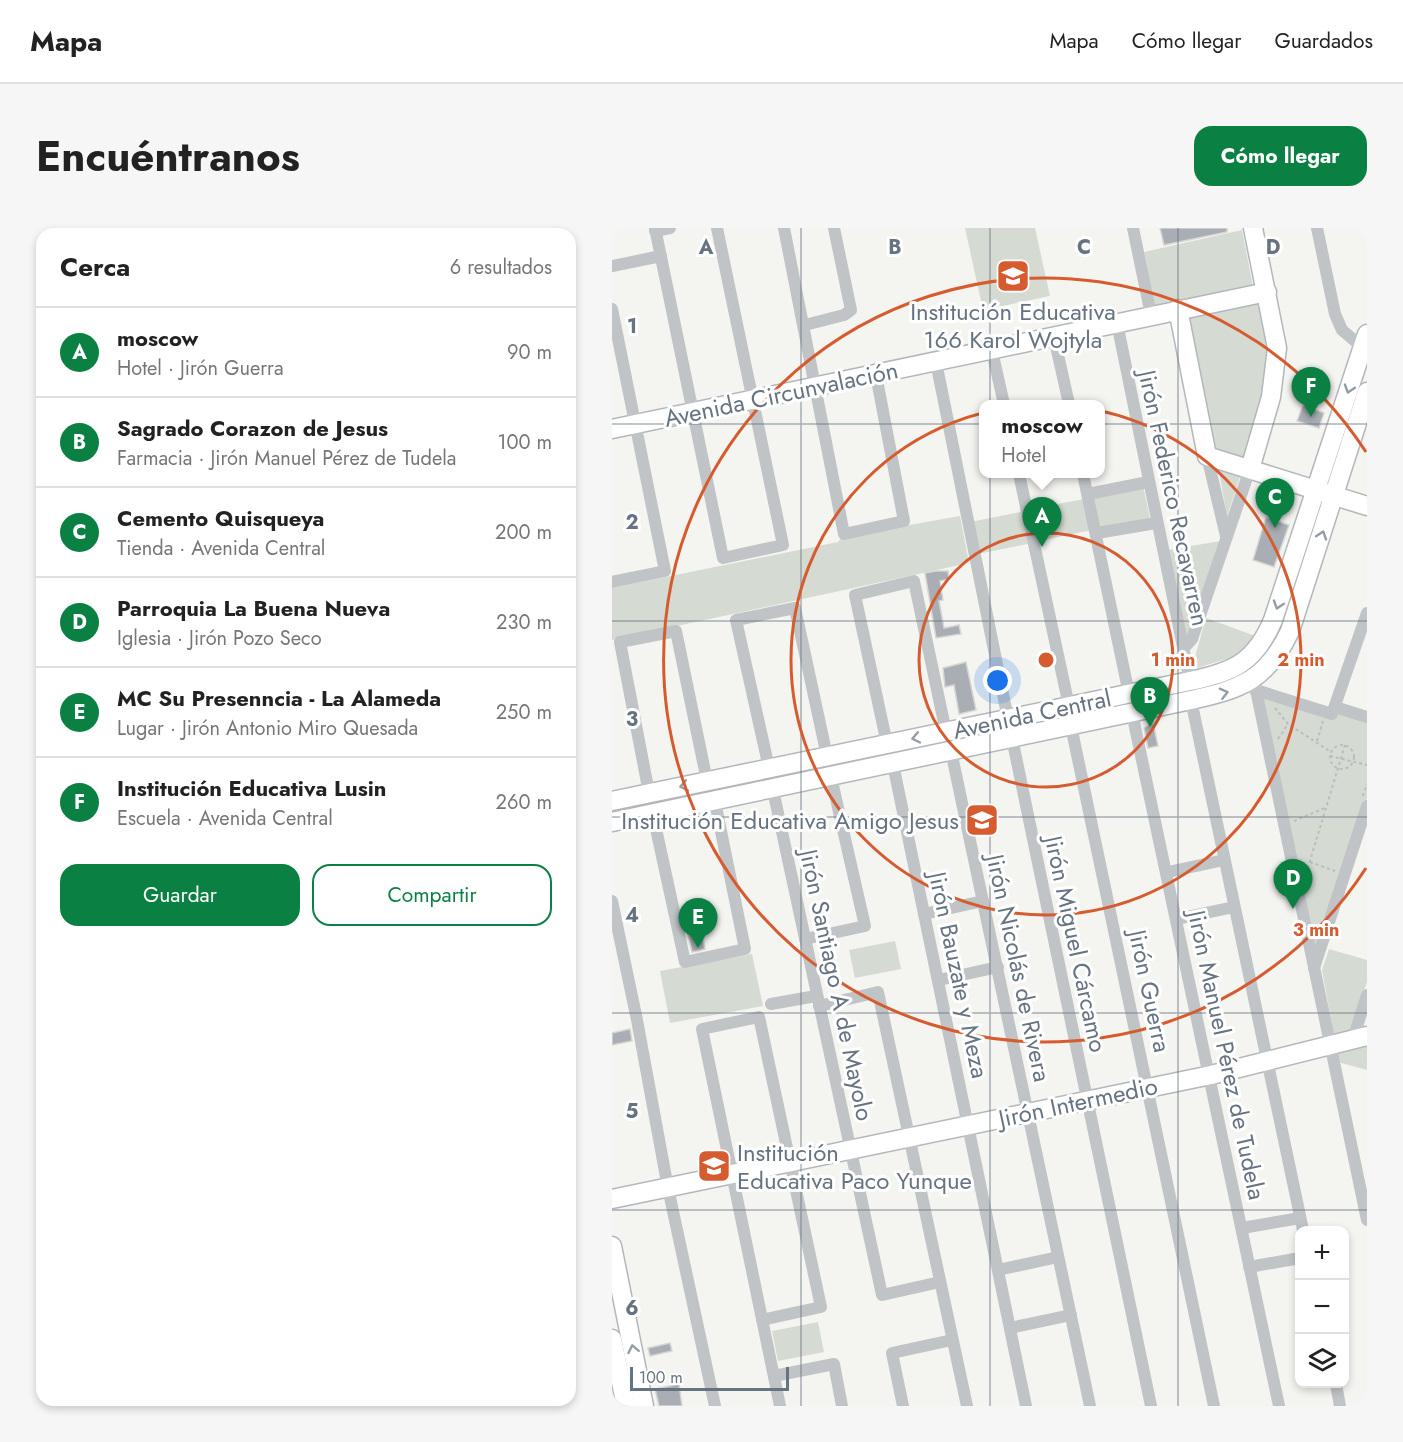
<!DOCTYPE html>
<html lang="es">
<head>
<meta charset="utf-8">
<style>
  :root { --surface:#fff; --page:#f6f6f6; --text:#222; --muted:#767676; --line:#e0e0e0; --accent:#0b8043 }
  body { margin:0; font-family:Jost,sans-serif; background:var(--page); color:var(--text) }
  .controls { position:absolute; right:18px; bottom:18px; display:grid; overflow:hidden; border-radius:12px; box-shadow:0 3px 9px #0003 }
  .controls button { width:54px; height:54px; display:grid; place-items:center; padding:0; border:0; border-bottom:2px solid var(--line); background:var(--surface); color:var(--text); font:30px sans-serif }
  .scale { position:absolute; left:18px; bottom:15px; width:159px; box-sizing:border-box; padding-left:6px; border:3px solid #667380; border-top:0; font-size:16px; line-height:21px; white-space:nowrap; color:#667380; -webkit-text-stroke:4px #fff; paint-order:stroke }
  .you { position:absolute; left:386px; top:453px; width:21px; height:21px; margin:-15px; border:4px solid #fff; border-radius:50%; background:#1a73e8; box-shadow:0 0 0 9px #1a73e833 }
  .badge { display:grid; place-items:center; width:39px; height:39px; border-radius:50%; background:var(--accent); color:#fff; font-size:20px; font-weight:700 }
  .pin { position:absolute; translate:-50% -50px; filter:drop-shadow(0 2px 3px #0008) }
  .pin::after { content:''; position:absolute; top:32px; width:21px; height:18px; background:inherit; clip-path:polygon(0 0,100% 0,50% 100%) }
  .popup { position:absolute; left:367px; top:172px; width:126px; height:78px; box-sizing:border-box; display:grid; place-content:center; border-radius:12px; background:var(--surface); filter:drop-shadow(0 2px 4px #0005); font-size:20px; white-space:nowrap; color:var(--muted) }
  .popup b { font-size:22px; color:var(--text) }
  .popup::after { content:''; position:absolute; left:50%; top:100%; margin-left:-12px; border:12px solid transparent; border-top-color:var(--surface) }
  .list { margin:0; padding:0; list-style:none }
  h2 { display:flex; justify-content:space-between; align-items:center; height:78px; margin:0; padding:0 24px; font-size:26px }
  h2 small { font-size:20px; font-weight:400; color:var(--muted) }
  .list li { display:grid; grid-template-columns:39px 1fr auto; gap:18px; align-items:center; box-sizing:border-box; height:90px; padding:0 24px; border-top:2px solid var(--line) }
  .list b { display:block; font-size:22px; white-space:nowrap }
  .list p { margin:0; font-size:20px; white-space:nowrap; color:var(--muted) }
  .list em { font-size:20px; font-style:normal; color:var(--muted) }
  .actions { display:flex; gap:12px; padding:18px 24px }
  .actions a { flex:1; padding:14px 0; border:2px solid var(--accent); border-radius:18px; text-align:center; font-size:21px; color:var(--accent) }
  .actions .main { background:var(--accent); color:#fff }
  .icon { flex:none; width:33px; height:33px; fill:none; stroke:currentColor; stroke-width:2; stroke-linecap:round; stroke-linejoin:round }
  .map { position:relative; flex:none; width:755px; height:1178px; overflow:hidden; border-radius:18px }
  header { display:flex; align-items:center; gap:36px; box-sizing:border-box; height:84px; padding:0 30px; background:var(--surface); border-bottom:2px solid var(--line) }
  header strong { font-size:28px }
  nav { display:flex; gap:33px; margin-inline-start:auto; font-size:21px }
  .intro { display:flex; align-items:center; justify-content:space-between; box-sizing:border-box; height:144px; padding:0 36px }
  h1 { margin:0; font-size:42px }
  .button { padding:15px 27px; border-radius:18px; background:var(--accent); color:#fff; font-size:21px; font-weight:700 }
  main { display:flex; gap:36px; padding:0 36px }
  aside { flex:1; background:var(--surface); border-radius:18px; box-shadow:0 3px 9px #0003 }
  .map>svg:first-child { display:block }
  .green { fill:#d5dbd2 }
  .building { fill:#a8aeb4; stroke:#d6d6d4; stroke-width:1.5 }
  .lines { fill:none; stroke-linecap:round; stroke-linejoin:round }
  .secondary-casing { stroke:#b3b7bb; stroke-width:21 }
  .path { stroke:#babcbe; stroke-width:2; stroke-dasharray:3 3; stroke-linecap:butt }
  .street { stroke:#c0c4c7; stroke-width:12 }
  .secondary { stroke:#fff; stroke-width:18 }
  .oneway { stroke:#949da6 }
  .grid { fill:none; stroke:#667380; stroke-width:1.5; stroke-opacity:0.55 }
  .ring { fill:none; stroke:#d65c30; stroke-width:3 }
  .labels { text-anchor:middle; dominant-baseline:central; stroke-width:6; stroke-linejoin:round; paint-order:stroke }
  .poi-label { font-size:24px; fill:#667380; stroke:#fff }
  .street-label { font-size:24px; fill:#667380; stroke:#fff }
  .grid-label { font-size:20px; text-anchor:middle; font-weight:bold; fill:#667380; stroke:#fff; stroke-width:6; stroke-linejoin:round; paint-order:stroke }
  .centre { fill:#d65c30; stroke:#fff; stroke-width:3 }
  .ring-label { font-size:18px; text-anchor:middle; font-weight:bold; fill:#d65c30; stroke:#fff; stroke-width:6; stroke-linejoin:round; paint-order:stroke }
</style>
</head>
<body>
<header>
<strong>Mapa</strong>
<nav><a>Mapa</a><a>Cómo llegar</a><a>Guardados</a></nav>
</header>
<div class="intro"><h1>Encuéntranos</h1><a class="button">Cómo llegar</a></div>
<main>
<aside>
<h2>Cerca<small>6 resultados</small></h2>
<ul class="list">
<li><span class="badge">A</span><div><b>moscow</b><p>Hotel · Jirón Guerra</p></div><em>90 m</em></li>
<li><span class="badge">B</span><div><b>Sagrado Corazon de Jesus</b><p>Farmacia · Jirón Manuel Pérez de Tudela</p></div><em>100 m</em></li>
<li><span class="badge">C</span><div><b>Cemento Quisqueya</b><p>Tienda · Avenida Central</p></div><em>200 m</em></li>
<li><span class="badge">D</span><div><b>Parroquia La Buena Nueva</b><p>Iglesia · Jirón Pozo Seco</p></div><em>230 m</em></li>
<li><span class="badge">E</span><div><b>MC Su Presenncia - La Alameda</b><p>Lugar · Jirón Antonio Miro Quesada</p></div><em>250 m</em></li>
<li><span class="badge">F</span><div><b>Institución Educativa Lusin</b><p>Escuela · Avenida Central</p></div><em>260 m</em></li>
</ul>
<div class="actions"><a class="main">Guardar</a><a>Compartir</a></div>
</aside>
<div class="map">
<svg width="755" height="1178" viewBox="0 0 755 1178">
  <rect width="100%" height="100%" fill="#f4f4f1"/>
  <g class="green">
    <path d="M353 0H423L438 68 371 82Z"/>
    <path d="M630 2 641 59 543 79 532 24Z"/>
    <path d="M648 70 658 148 633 236 599 224 570 87Z"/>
    <path d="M606 238 629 246 615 288Z"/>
    <path d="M531 257 538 291 488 301 480 268Z"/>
    <path d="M472 271 480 302 427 313 420 281Z"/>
    <path d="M409 284 416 316 365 326 358 294Z"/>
    <path d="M348 288 357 335 0 412V360L226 314 230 309Z"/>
    <path d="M608 313 577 406H573L556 322Z"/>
    <path d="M594 390 646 409 627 427 582 441 580 439Z"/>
    <path d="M615 450 618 455 0 589V581Z"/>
    <path d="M651 467 724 482 755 493V570L701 732Z"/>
    <path d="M283 713 289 741 243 750 237 722Z"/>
    <path d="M717 721 755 732V754L738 803 722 807 710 742Z"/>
    <path d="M140 726 151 778 58 795 48 743Z"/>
    <path d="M755 812V842L722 833 723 822Z"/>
    <path d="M206 1094 212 1124 166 1133 160 1103Z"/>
  </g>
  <g class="building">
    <path d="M548 0H615V4L552 17Z"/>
    <path d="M691 177 712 185 707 200 685 193Z"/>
    <path d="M654 289 677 297 662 339 641 332Z"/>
    <path d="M324 343H336L337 351 328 353 331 372 327 373 332 400 347 397 349 406 324 410 313 345Z"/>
    <path d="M354 434 364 482 347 486 342 457 333 459 331 440Z"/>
    <path d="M541 494 546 518 536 520 532 500Z"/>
    <path d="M89 701 93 721 80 724 75 702Z"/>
    <path d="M18 801 20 813 0 817V805Z"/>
    <path d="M58 1115 60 1123 38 1128 36 1120Z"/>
    <path d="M67 1156 70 1178H47L43 1161Z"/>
  </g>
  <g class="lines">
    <defs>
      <g id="secondary">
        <path d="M566 81 595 228 755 278"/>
        <path d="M0 201 655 64"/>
        <path d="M638 241 659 169 665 120 641 0"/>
        <path d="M0 573 578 453C621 444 643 435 661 392L755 106"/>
        <path d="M0 594 579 472C629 461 655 452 678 403L755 164"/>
        <path d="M0 971 599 847 755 808"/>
        <path d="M0 1018 32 1178"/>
        <path d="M0 1111 14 1178"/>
      </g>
    </defs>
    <use href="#secondary" class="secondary-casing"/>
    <g class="path">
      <path d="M663 480 676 496 719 524"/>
      <path d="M666 511 676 496"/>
      <path d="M705 513 711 493"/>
      <circle cx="730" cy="529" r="12"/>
      <path d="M718 528 755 537"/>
      <path d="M751 568 755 556"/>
      <path d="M682 593 715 579"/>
      <path d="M698 634 723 643"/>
      <path d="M694 646 733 517"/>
    </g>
    <g class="street">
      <path d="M43 0 111 330 171 317 105 0"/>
      <path d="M172 0 232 306 292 293 264 147"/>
      <path d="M521 0 539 87"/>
      <path d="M705 0 723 86 730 102 750 119"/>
      <path d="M43 3 58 0"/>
      <path d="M0 38 49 28"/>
      <path d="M0 81 53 343 0 354"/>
      <path d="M505 95 578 453"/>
      <path d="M193 97 232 87 239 82 222 0"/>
      <path d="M442 109 457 176"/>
      <path d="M380 123 392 176"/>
      <path d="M324 134 396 491"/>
      <path d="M595 228 614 308"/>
      <path d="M407 246 457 478"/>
      <path d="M471 246 517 466"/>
      <path d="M476 266 536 254"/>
      <path d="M485 305 544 295"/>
      <path d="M572 420 580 411 638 241"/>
      <path d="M622 440 634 456 644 462 755 992"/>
      <path d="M644 462 720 486 755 385"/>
      <path d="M579 472 691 1002"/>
      <path d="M723 479 755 489"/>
      <path d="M520 485 667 1178"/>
      <path d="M459 498 602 1178"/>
      <path d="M400 510 539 1178"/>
      <path d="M275 516 243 367 302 353 334 504"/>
      <path d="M339 523 478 1178"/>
      <path d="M281 536 414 1178"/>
      <path d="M157 540 124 392 183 380 215 528"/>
      <path d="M161 562 270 1067 328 1054"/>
      <path d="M37 565 8 414 64 403 95 553"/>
      <path d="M41 587 73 734 133 721 103 574"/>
      <path d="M556 644 612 632"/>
      <path d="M0 673 25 792 56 960 103 1178"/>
      <path d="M312 686 371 673"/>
      <path d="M565 691 622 679"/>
      <path d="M193 711 253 698 219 549"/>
      <path d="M702 740 755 578"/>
      <path d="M327 752 386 739"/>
      <path d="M159 776 204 768"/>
      <path d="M207 778 266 764 355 1178"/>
      <path d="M741 811 755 767"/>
      <path d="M630 1000 688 990"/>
      <path d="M637 1039 688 1030"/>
      <path d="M386 1042 446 1029"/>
      <path d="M150 1092 209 1079 147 789 90 801 168 1178"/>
      <path d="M398 1100 459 1087"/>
      <path d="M162 1148 222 1136 230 1178"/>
      <path d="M724 1156 728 1178"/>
      <path d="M291 1178 280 1125 340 1112"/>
    </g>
    <use href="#secondary" class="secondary"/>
  </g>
  <defs><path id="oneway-chevron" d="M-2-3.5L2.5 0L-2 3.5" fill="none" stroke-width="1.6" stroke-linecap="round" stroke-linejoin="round" transform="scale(1.5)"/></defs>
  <g class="oneway">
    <use href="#oneway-chevron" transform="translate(737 161) rotate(108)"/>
    <use href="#oneway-chevron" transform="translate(710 307) rotate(-72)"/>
    <use href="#oneway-chevron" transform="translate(666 377) rotate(108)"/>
    <use href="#oneway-chevron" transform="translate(612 465) rotate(-14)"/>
    <use href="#oneway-chevron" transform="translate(304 510) rotate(168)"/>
    <use href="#oneway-chevron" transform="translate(72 558) rotate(168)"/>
    <use href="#oneway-chevron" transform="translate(21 1121) rotate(-101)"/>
  </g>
  <path class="grid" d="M189 0V1178M378 0V1178M566 0V1178M0 196H755M0 393H755M0 589H755M0 785H755M0 982H755"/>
  <g class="ring">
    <circle cx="434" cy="432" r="127"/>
    <circle cx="434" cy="432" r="255"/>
    <path d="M754 640A382 382 0 1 1 754 224"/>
  </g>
  <defs>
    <symbol id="school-square" viewBox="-11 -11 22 22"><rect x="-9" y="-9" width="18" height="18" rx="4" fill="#d65c30" stroke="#fff"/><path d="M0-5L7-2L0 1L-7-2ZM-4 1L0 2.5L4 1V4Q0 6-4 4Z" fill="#fff"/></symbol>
  </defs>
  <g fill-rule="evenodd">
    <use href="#school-square" x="382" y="29" width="38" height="38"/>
    <use href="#school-square" x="351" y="573" width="38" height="38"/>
    <use href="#school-square" x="83" y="919" width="38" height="38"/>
  </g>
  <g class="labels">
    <g class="poi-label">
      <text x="401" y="83">Institución Educativa<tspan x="401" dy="28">166 Karol Wojtyla</tspan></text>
      <text x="347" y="592" text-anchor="end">Institución Educativa Amigo Jesus</text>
      <text x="125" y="924" text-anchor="start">Institución<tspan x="125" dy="28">Educativa Paco Yunque</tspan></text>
    </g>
    <g class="street-label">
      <text transform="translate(169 166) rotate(-12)">Avenida Circunvalación</text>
      <text transform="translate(562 270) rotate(78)">Jirón Federico Recavarren</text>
      <text transform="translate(420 486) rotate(-12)">Avenida Central</text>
      <text transform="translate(464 716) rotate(78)">Jirón Miguel Cárcamo</text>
      <text transform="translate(407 740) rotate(78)">Jirón Nicolás de Rivera</text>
      <text transform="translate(347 747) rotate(78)">Jirón Bauzate y Meza</text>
      <text transform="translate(225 757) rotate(78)">Jirón Santiago A de Mayolo</text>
      <text transform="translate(538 763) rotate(78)">Jirón Guerra</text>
      <text transform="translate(615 827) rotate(78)">Jirón Manuel Pérez de Tudela</text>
      <text transform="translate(466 874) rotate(-12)">Jirón Intermedio</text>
    </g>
  </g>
  <g class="grid-label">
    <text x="94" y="26">A</text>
    <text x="283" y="26">B</text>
    <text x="472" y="26">C</text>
    <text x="661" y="26">D</text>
    <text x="20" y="105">1</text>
    <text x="20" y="301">2</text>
    <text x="20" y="498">3</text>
    <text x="20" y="694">4</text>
    <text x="20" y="890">5</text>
    <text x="20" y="1087">6</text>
  </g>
  <circle cx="434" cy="432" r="9" class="centre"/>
  <g class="ring-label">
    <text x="561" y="438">1 min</text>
    <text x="689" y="438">2 min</text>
    <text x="704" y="708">3 min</text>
  </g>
</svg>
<div class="controls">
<button>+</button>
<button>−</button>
<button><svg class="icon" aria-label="layers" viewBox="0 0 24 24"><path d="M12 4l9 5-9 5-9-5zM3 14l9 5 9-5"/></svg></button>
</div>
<div class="scale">100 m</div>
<div class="you"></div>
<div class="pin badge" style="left:430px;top:319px">A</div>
<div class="popup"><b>moscow</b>Hotel</div>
<div class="pin badge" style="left:538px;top:499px">B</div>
<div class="pin badge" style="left:663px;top:300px">C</div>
<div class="pin badge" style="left:681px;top:681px">D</div>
<div class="pin badge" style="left:86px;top:720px">E</div>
<div class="pin badge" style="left:699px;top:189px">F</div>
</div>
</main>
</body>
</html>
